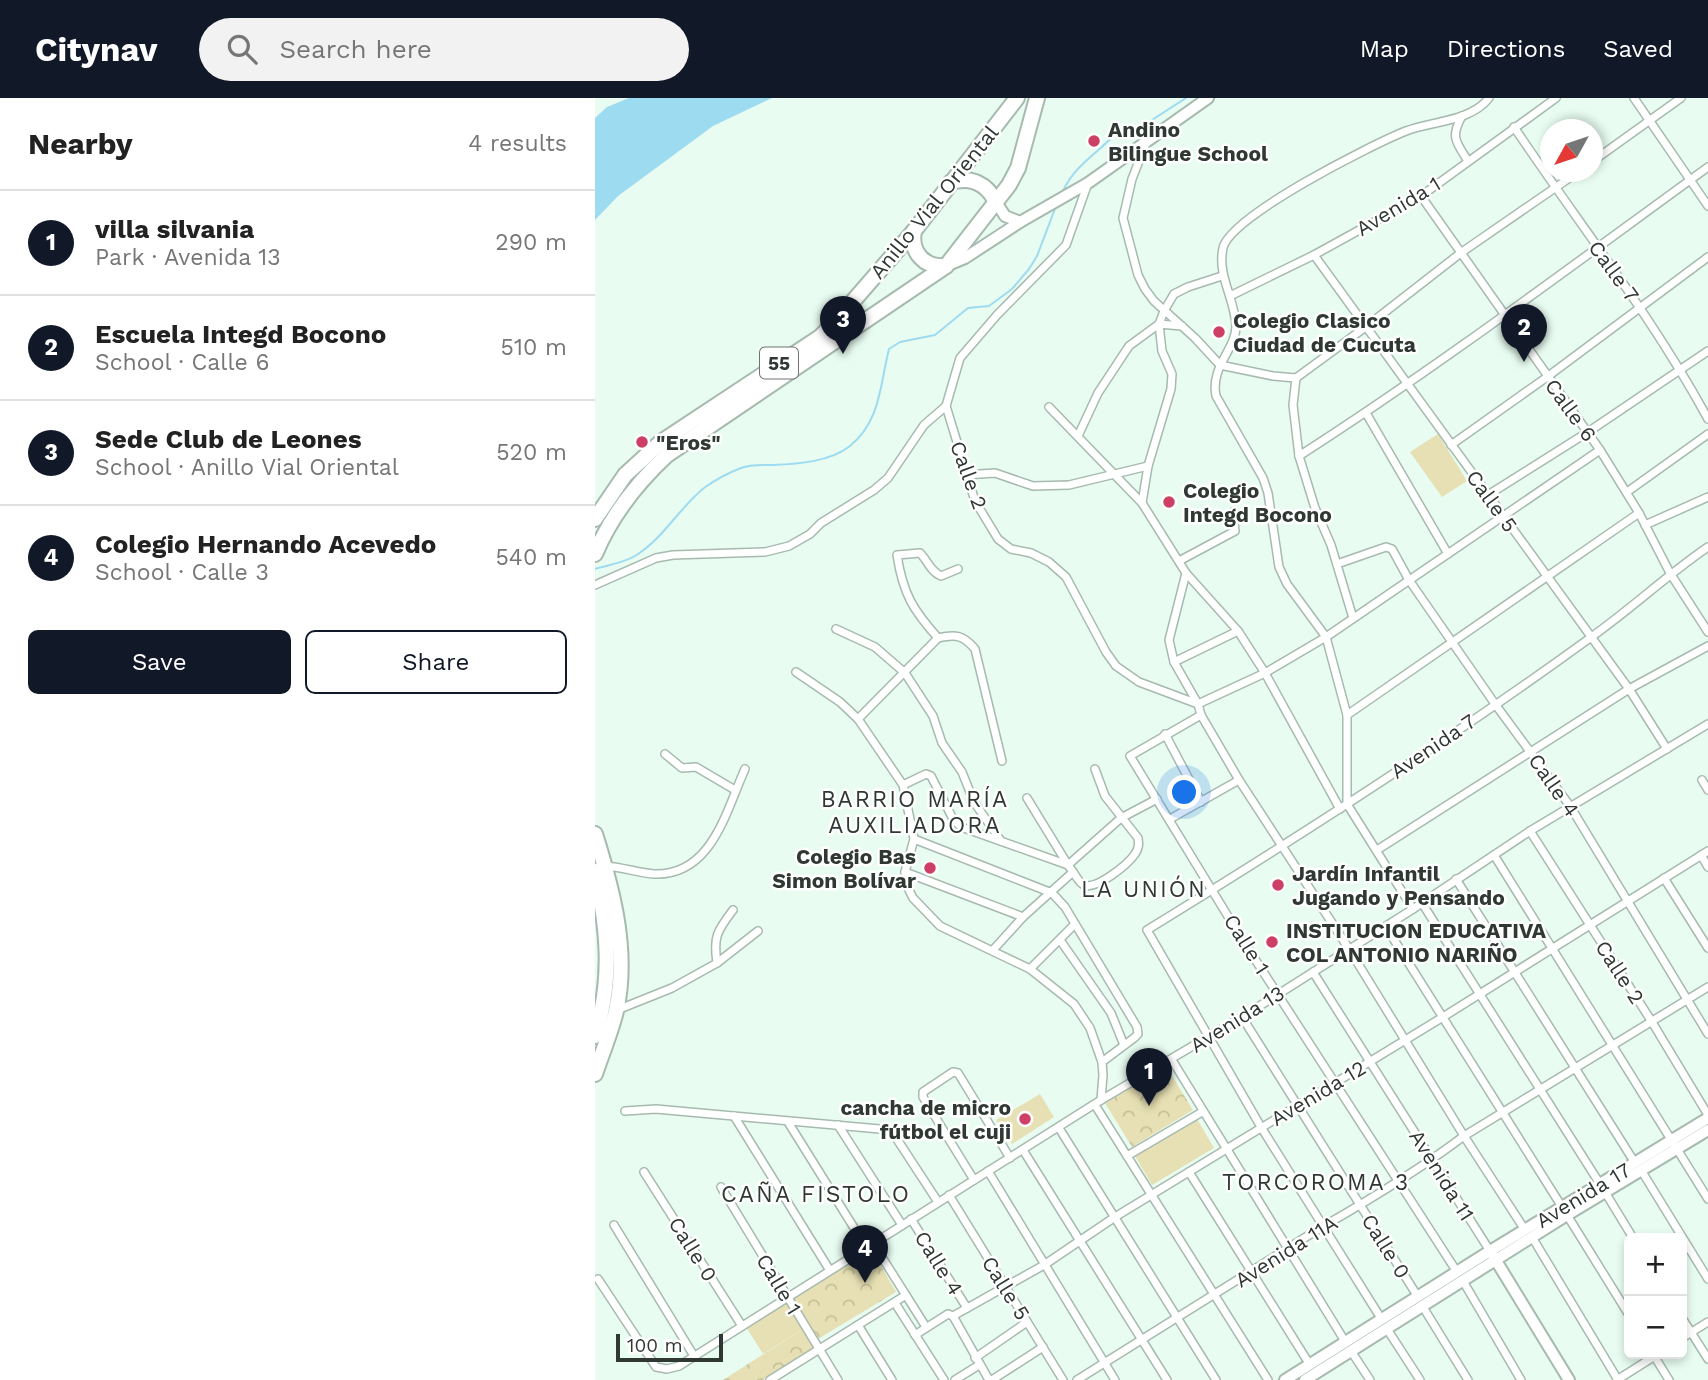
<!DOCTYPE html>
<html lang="en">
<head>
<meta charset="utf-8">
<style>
  :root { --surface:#fff; --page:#f2f2f2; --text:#222; --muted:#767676; --line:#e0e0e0; --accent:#111827 }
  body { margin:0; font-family:"Work Sans",sans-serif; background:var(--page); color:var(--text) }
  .controls { position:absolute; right:21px; bottom:21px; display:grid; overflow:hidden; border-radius:10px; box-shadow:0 4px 10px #0003 }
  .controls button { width:63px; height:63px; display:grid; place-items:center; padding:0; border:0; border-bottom:2px solid var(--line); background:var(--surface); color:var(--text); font:35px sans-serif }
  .compass { position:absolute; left:945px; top:21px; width:63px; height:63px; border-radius:50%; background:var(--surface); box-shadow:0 4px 10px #0003; rotate:230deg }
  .scale { position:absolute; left:21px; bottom:18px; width:107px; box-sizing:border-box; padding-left:7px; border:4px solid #303834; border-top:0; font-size:19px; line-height:24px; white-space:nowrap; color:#303834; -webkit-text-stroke:5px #fff; paint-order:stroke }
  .you { position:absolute; left:590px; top:695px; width:24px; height:24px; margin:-18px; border:5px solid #fff; border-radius:50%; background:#1a73e8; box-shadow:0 0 0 10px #1a73e833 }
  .badge { display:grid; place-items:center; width:46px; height:46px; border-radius:50%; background:var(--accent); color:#fff; font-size:23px; font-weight:700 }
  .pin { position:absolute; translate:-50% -58px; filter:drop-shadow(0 2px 4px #0008) }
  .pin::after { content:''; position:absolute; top:37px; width:24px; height:21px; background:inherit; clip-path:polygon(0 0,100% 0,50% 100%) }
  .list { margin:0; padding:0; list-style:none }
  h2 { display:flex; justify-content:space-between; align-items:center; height:91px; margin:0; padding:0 28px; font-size:30px }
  h2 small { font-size:23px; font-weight:400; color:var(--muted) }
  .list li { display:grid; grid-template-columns:46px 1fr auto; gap:21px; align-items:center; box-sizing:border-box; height:105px; padding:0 28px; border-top:2px solid var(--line) }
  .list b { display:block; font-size:26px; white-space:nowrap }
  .list p { margin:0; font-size:23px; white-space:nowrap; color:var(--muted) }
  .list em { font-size:23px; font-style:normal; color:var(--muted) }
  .actions { display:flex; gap:14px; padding:21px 28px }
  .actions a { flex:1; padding:16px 0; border:2px solid var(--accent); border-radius:10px; text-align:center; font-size:24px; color:var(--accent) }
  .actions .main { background:var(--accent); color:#fff }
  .icon { flex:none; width:38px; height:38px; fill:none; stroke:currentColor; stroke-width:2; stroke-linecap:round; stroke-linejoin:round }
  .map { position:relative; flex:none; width:1113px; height:1282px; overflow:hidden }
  header { display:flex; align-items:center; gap:42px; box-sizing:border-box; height:98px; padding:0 35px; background:var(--accent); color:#fff }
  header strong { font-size:33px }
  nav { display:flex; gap:38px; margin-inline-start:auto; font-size:24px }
  .search { width:490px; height:63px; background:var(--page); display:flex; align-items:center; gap:18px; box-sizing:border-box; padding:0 24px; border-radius:38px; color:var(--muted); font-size:26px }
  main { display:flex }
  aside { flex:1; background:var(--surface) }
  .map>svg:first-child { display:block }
  .grass { fill:#e7e0b4 }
  .park { fill:url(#park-crowns) }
  .water { fill:#9ddbf1 }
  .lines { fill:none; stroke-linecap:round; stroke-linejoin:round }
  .stream { stroke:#9ddbf1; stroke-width:2 }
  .street-casing { stroke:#a7baaf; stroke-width:10 }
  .secondary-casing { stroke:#a7baaf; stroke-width:14 }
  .highway-casing { stroke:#a7baaf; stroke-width:18 }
  .street { stroke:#fff; stroke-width:7 }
  .secondary { stroke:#fff; stroke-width:10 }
  .highway { stroke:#fff; stroke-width:14 }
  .poi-dot { fill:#ce3f66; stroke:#fff; stroke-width:2.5 }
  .labels { text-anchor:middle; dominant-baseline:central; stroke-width:5; stroke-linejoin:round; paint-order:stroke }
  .shield { fill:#fff; stroke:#6e7471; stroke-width:2 }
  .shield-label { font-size:19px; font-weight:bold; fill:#303834 }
  .poi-label { font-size:21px; font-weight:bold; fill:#303834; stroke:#fff; text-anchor:start }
  .street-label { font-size:21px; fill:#303834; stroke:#fff }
  .neighbourhood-label { font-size:23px; letter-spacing:2px; fill:#303834; stroke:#fff }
</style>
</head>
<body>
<header>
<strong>Citynav</strong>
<div class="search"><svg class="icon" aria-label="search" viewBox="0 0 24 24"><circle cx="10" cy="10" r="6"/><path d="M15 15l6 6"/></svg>Search here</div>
<nav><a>Map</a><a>Directions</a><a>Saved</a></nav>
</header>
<main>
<aside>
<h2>Nearby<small>4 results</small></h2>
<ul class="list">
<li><span class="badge">1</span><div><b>villa silvania</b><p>Park · Avenida 13</p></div><em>290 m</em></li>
<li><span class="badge">2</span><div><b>Escuela Integd Bocono</b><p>School · Calle 6</p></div><em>510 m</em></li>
<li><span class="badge">3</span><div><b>Sede Club de Leones</b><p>School · Anillo Vial Oriental</p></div><em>520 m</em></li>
<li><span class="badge">4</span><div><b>Colegio Hernando Acevedo</b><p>School · Calle 3</p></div><em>540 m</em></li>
</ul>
<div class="actions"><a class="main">Save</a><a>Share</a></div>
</aside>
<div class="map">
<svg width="1113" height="1282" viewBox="0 0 1113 1282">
  <defs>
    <pattern id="park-crowns" width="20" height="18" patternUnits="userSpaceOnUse" patternTransform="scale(1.75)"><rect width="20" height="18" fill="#e7e0b4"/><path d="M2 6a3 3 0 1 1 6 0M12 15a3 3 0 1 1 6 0" fill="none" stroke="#c6c19b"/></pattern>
  </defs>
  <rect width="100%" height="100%" fill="#e8fcf1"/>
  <g class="grass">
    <path d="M843 336 872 383 847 399 815 354Z"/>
    <path d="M445 996 459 1019 417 1046 401 1022Z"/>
    <path d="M602 1021 619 1050 557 1087 540 1058Z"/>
    <path d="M191 1203 208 1231 168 1256 151 1229Z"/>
  </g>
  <g class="park">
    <path d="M571 968 598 1012 537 1049 510 1005Z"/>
    <path d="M274 1147 301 1194 223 1241 196 1199Z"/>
    <path d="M208 1231 220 1249 168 1282H128Z"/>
  </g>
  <path class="water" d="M34 0H177L118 28 23 98 0 122V20L12 9Z"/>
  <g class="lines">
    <g class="stream">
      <path d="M468 93C480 66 505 54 524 32L540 33 591 0"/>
      <path d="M0 471C13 467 28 465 40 458 68 441 84 410 109 390 120 382 133 375 146 370 156 366 168 367 178 367 202 366 235 364 255 348 286 323 285 286 294 251L305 244 340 237 373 210 394 208 417 191 434 171 442 158 461 108"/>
    </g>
    <defs>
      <g id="street">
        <path d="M1039 0 1113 108"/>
        <path d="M867 18C855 39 861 44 873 63"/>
        <path d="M919 29C984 126 1057 218 1113 321"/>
        <path d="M551 45 537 81 528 120 543 177 550 191 559 203 600 240 625 267 678 278 701 280 772 228 867 154 983 74"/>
        <path d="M998 63 1086 0"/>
        <path d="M493 85 471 147 402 217 365 260 351 308 380 403 403 441 416 451 436 455 454 464 471 479 511 554 521 568 544 584 603 606 670 575 731 539 1005 352"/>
        <path d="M826 98 1005 352 1044 415 1075 475 1113 534"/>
        <path d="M719 157 1034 591 1072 651"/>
        <path d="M635 198 719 157 826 98 961 0"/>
        <path d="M587 228 564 226 567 253 577 276 576 291 553 368 547 405 591 475 574 542 579 564 603 606 606 617 644 682 754 851 869 1038 930 1132"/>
        <path d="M701 280 698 307 704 358 720 410 736 447 758 520"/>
        <path d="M454 309 547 405"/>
        <path d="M771 315 853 456"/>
        <path d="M483 338 503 295 534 248 564 226 569 213 579 196 593 189 627 178"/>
        <path d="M856 347 952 279 1113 159"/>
        <path d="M704 358C844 268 978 167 1113 69"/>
        <path d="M370 377 400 375 438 388 474 387 553 368"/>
        <path d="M1032 394 1113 336"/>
        <path d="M893 397 993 334 1113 253"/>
        <path d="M1050 427 1113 399"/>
        <path d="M584 463 640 433 638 414"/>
        <path d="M742 466 791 449 797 451 814 482 900 606 975 708 1113 936"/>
        <path d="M591 475 643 533 670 575 745 711"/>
        <path d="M0 487 61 460 78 457 170 454 194 448 215 436 226 425 279 392 293 380 329 327 351 308"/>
        <path d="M241 531 280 549 310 575 338 618 347 645 367 674 379 704 406 743"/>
        <path d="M343 540C318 512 308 496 302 457L325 455C333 463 335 473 346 478L363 471"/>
        <path d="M579 564 643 533"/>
        <path d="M201 574 245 604 263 621 308 687 319 741 310 774 312 788 318 800 345 828 435 871 479 906 495 930 507 964 508 977 506 1002"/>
        <path d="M606 617 535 658 645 838 862 1174"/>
        <path d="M752 617 1044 415"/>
        <path d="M263 621 343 540C361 536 368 537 380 551L407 663"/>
        <path d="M570 636 606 704"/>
        <path d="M70 656 87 670 101 669 140 692"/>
        <path d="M1107 682 1113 692"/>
        <path d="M308 687 331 676 336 678 358 721 366 729 473 767 432 700"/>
        <path d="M575 721 644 682"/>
        <path d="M935 733 1057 924 1113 1017"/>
        <path d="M319 741 457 795 470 809 542 929 543 936 539 940 507 964"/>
        <path d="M782 752 1034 591 1113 548"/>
        <path d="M899 757 1113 1101"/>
        <path d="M1106 757 1113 769"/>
        <path d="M10 768C27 769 44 775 59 776 117 778 131 713 150 671"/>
        <path d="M310 774 428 819"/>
        <path d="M478 774C481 778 484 785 489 787 502 792 533 766 540 756 544 750 544 746 543 740L510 698 500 671"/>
        <path d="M1069 780 1113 850"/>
        <path d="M861 781 1040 1065"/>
        <path d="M827 805 1005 1086"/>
        <path d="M818 811 752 706V617L731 539 692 486 684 469 673 395 668 380 621 298C615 269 641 251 641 228 640 201 622 178 628 150 635 118 778 46 811 33 837 23 875 24 894 0"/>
        <path d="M791 829 967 1109"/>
        <path d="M465 842 516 915 529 947"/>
        <path d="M398 852 428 819 478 774 473 767 526 720 562 701"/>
        <path d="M122 865C118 839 122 833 138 812"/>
        <path d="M435 871 480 826"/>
        <path d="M718 874 895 1153"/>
        <path d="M22 912 77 890 122 865 163 833"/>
        <path d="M647 919 823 1199"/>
        <path d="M577 962 751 1245"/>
        <path d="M500 1007 673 1282"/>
        <path d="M30 1013 61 1011 296 1032 343 1104"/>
        <path d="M139 1018 234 1171"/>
        <path d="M193 1024 271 1149"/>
        <path d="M243 1027 307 1127"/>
        <path d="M464 1030 621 1282"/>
        <path d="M428 1052 572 1282"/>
        <path d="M532 1058 607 1014"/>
        <path d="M1046 1072 1113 1181"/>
        <path d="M393 1073 520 1282"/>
        <path d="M49 1074 147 1228"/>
        <path d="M594 1074 715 1267"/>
        <path d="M379 1082 328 999V994L358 974 363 975 415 1060"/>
        <path d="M126 1089 243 1282"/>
        <path d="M1010 1094 1038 1140"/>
        <path d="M354 1097 468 1282"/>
        <path d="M972 1117 1034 1217"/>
        <path d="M316 1121 372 1210"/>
        <path d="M19 1127 99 1258"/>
        <path d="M937 1139 1023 1282"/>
        <path d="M278 1145 331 1229"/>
        <path d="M3 1181 61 1269 72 1271 84 1268 506 1002 647 919 818 811 935 733 1113 626"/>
        <path d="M868 1183 926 1282"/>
        <path d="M300 1205 349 1282"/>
        <path d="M828 1209 873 1282"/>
        <path d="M358 1218 394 1282"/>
        <path d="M1087 1220 1113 1261"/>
        <path d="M787 1222 666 1029 552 832C702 740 852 644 995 540 1036 511 1072 477 1113 449"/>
        <path d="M263 1227 297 1282"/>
        <path d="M792 1231 825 1282"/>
        <path d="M320 1237 353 1216 358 1218 449 1167 520 1119 848 919 1113 753"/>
        <path d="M1087 1240 1113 1224"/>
        <path d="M756 1253 775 1282"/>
        <path d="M1058 1256 1074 1282"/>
        <path d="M380 1260 432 1224"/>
        <path d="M175 1282 311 1197"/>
        <path d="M360 1282 384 1267"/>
        <path d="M397 1282 448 1249"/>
        <path d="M482 1282 727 1129C776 1101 824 1072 869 1038L1113 889"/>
        <path d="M1022 1282 1063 1256"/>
      </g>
      <g id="secondary">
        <path d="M401 104 410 118 425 124"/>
        <path d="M351 168 370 160 425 124 493 85 613 0"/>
        <path d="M897 1156 974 1282"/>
        <path d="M690 1282 895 1153 1113 1020"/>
        <path d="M710 1282 972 1117 1113 1032"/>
      </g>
      <g id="highway">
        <path d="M356 84C376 78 392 86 401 104"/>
        <path d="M319 133C315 154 329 170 351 168"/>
        <path d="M0 421 30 377 66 344 225 239 240 224 319 133 422 0"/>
        <path d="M0 456C16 418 42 385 72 357L351 168 414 87 423 70 442 0"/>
        <path d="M0 736C18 793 34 854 21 913 16 934 7 955 0 976"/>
        <path d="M0 773C13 829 18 881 0 938"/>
      </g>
    </defs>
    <use href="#street" class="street-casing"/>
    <use href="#secondary" class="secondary-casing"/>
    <use href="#highway" class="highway-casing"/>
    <use href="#street" class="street"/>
    <use href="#secondary" class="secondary"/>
    <use href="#highway" class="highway"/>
  </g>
  <g class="poi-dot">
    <circle cx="499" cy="43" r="7"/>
    <circle cx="624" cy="234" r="7"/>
    <circle cx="47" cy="344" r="7"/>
    <circle cx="574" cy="404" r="7"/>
    <circle cx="335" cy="770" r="7"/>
    <circle cx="683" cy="787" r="7"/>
    <circle cx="677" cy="844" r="7"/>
    <circle cx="430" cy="1021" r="7"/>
  </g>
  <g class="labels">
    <rect class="shield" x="165" y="249.5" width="38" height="31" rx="5"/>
    <g class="shield-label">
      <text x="184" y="265">55</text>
    </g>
    <g class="poi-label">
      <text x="513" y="31">Andino<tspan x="513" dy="24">Bilingue School</tspan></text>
      <text x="638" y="222">Colegio Clasico<tspan x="638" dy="24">Ciudad de Cucuta</tspan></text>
      <text x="61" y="344">"Eros"</text>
      <text x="588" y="392">Colegio<tspan x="588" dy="24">Integd Bocono</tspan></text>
      <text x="321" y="758" text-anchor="end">Colegio Bas<tspan x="321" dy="24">Simon Bolívar</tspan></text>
      <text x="697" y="775">Jardín Infantil<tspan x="697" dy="24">Jugando y Pensando</tspan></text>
      <text x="691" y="832">INSTITUCION EDUCATIVA<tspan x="691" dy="24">COL ANTONIO NARIÑO</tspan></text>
      <text x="416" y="1009" text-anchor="end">cancha de micro<tspan x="416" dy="24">fútbol el cuji</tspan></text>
    </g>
    <g class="street-label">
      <text transform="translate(339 104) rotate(-51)">Anillo Vial Oriental</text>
      <text transform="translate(803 108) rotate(-31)">Avenida 1</text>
      <text transform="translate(1019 173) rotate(54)">Calle 7</text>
      <text transform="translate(976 312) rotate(54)">Calle 6</text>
      <text transform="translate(374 377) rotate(70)">Calle 2</text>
      <text transform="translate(897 403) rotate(54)">Calle 5</text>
      <text transform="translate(838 648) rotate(-34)">Avenida 7</text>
      <text transform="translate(959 687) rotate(55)">Calle 4</text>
      <text transform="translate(652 846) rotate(58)">Calle 1</text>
      <text transform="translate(1025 874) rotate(57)">Calle 2</text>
      <text transform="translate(642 921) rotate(-32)">Avenida 13</text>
      <text transform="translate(723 995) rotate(-31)">Avenida 12</text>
      <text transform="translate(847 1077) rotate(58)">Avenida 11</text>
      <text transform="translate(988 1097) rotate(-31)">Avenida 17</text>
      <text transform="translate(791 1148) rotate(58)">Calle 0</text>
      <text transform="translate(98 1151) rotate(58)">Calle 0</text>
      <text transform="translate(691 1153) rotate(-32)">Avenida 11A</text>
      <text transform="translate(344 1165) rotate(58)">Calle 4</text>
      <text transform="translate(184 1186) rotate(59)">Calle 1</text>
      <text transform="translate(411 1190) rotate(58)">Calle 5</text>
    </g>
    <g class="neighbourhood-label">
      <text x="320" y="701">BARRIO MARÍA<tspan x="320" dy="26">AUXILIADORA</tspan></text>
      <text x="549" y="791">LA UNIÓN</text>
      <text x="721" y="1084">TORCOROMA 3</text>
      <text x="221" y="1096">CAÑA FISTOLO</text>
    </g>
  </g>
</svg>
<div class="controls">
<button>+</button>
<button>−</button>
</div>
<svg class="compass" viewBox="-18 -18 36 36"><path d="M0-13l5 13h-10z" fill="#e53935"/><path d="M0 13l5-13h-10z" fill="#767676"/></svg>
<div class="scale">100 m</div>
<div class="you"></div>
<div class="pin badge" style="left:554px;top:1008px">1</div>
<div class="pin badge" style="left:929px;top:264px">2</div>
<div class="pin badge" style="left:248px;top:256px">3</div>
<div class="pin badge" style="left:270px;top:1185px">4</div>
</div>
</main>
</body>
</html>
